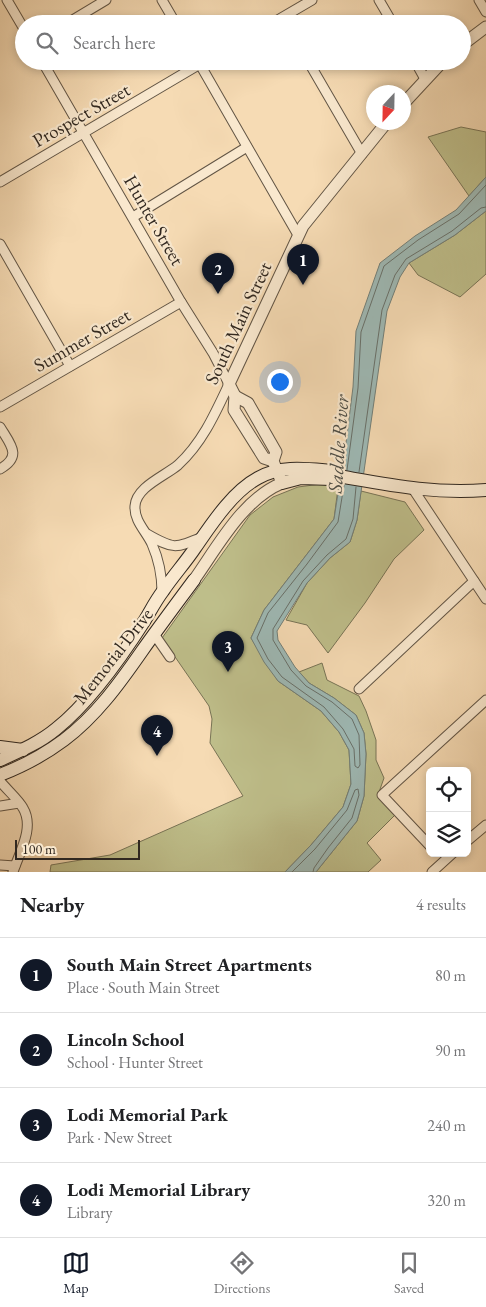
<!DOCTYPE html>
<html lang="en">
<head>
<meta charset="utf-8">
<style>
  :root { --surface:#fff; --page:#f2f2f2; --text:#202124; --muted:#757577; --line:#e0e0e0; --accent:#111827 }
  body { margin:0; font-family:"EB Garamond",serif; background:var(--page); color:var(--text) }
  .controls { position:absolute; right:15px; bottom:15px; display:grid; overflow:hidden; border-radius:8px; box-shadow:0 2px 8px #0003 }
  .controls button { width:45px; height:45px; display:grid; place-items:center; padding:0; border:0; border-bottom:1px solid var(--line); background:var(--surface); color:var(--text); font:25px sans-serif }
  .compass { position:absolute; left:366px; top:85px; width:45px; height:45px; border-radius:50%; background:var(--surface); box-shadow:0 2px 8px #0003; rotate:202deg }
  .scale { position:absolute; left:15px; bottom:12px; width:125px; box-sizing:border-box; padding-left:5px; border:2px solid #312820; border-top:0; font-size:14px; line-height:18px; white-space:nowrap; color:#312820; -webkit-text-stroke:4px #f9e8ce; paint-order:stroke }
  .you { position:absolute; left:279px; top:381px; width:18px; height:18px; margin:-12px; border:4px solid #fff; border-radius:50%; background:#1a73e8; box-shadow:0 0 0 8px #1a73e833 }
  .badge { display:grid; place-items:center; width:32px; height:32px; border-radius:50%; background:var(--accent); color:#fff; font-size:16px; font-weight:700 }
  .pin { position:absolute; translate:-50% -41px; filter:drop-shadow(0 1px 2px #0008) }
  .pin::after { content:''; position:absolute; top:26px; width:18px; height:15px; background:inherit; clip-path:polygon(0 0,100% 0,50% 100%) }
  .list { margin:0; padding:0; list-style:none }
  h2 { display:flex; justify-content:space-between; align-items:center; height:65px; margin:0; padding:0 20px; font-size:21px }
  h2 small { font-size:16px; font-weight:400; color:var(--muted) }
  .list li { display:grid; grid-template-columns:32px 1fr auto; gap:15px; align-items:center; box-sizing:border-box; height:75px; padding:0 20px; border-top:1px solid var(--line) }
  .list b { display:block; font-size:19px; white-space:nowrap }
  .list p { margin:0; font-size:16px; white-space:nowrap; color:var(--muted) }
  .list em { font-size:16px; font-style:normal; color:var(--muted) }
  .icon { flex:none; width:28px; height:28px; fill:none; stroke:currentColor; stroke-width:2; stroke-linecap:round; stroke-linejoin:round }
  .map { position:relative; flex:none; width:486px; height:872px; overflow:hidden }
  .search { position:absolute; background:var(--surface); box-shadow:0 2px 8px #0003; left:15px; right:15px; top:15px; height:55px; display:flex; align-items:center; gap:12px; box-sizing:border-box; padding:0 18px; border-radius:28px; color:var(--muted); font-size:19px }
  .sheet { height:365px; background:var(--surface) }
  nav { display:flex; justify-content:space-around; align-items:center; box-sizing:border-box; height:70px; border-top:1px solid var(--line); background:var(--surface); font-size:14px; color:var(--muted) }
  nav a { display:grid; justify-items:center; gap:2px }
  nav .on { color:var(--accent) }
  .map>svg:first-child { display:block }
  .green { fill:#bfbf8b; stroke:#787456 }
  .water { fill:#9eb9b5; stroke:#727f79 }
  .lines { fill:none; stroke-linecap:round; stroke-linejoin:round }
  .shore { stroke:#68706a; stroke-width:1 }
  .minor-casing { stroke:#625545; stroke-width:11 }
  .tertiary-casing { stroke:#625545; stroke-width:13 }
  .secondary-casing { stroke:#312820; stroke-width:14 }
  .minor { stroke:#f9e8ce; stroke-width:9 }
  .tertiary { stroke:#f9e8ce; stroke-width:11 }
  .secondary { stroke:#f9e8ce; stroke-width:12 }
  .labels { text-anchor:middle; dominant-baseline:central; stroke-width:4.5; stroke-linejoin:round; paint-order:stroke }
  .street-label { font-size:19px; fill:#312820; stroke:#f9e8ce }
  .water-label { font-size:20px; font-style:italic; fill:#4c4c45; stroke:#f9e8ce }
</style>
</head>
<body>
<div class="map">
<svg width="486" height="872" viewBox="0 0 486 872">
  <rect width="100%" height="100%" fill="#f6dbb4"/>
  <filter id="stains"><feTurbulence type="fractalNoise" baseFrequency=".004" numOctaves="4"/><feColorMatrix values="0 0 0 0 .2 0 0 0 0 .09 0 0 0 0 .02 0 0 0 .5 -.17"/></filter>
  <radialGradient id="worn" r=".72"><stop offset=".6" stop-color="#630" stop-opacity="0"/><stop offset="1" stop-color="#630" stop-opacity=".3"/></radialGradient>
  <g class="green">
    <path d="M461 127 486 132V177L469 196 428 137Z"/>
    <path d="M486 211V274L460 297 418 275 409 263 455 235Z"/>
    <path d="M321 484 338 488 334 519 264 610 251 638 278 681 321 711 339 732 349 750 351 784 343 807 311 845 285 872H50L51 865 110 855 243 796 210 743 212 719 209 706 162 638 250 515 273 497 298 487Z"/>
    <path d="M361 491 405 502 424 530 394 559 365 603 328 653 307 625 286 620 307 583 330 558 350 542 357 520Z"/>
    <path d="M322 663 327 680 359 696 366 711 376 740V760L384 778 378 795 396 814 367 843 381 860 368 872H316L357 821 364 796 366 754 364 733 356 715 334 698 309 683 299 672Z"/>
  </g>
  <path class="water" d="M486 177V211L455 235 409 263 400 277 387 311 357 520 350 542 330 558 307 583 277 631 278 640 295 667 309 683 334 698 356 715 364 733 366 754 364 796 357 821 316 872H285L311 845 343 807 351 784 349 750 339 732 321 711 278 681 264 662 251 638 264 610 334 519 346 443 353 387 356 331 380 263 415 236 456 210Z"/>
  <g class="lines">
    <g class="shore">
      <path d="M347 470 358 388 361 332 384 266 418 240 459 214 486 185"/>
      <path d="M359 472 382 310 395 275 406 259 452 231 481 208 486 207"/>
      <path d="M344 485 338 522 307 564 268 613 257 638 268 659 282 677 324 707 343 729 354 749 355 766 358 768 360 765 359 735 352 719 332 702 306 686 291 670 273 640V629L303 581 327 555 346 539 353 519 356 487"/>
      <path d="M292 872 315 849 347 810 355 790 358 789 359 795 352 818 328 848 314 868 313 872"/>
    </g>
    <defs>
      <g id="minor">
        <path d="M7 0 24 29"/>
        <path d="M162 0 176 24"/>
        <path d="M379 0 393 24"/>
        <path d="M479 0 486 12"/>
        <path d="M66 24 106 0"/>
        <path d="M271 24 312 0"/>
        <path d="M42 61 181 302 213 353 229 384C215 414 202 443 178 465 165 476 136 487 135 506 134 521 146 531 152 544 159 560 162 574 162 592"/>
        <path d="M198 61 298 235"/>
        <path d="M308 61 362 154"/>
        <path d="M415 61 425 79"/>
        <path d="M0 182 205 61"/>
        <path d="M133 217 247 147"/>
        <path d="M0 244 70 366"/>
        <path d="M0 407 181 302"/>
        <path d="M0 427C10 444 23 456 0 469"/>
        <path d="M413 489 486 599"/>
        <path d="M147 534C173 549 175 549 202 537"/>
        <path d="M154 634 170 657"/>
        <path d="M359 689 474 581"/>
        <path d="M0 781C7 790 18 799 23 808 35 828 19 853 13 872"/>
        <path d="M0 806 19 803"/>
        <path d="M467 841 486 825"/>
        <path d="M430 846 382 795 486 700"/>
        <path d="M0 865 15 866"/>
        <path d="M432 872 453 853"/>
      </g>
      <g id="tertiary">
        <path d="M462 45 486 27"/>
        <path d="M404 103 443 61"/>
        <path d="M273 461 264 458 234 410 235 396 229 384 303 226 387 122"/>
        <path d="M194 580C218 546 243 499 282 483L273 461 276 452 248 403 235 396"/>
      </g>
      <g id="secondary">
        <path d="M282 483 301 478 332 479 338 476C390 485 433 494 486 490"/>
        <path d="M0 747 23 750"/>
        <path d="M0 760C20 751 39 743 56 729 90 702 122 656 145 620 151 610 156 600 163 591 173 576 185 563 195 548 211 525 232 492 258 478 281 465 307 469 332 471"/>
        <path d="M0 775C23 766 44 755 64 740 96 716 119 684 142 651 159 627 177 603 194 580"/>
      </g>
    </defs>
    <use href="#minor" class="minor-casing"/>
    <use href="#tertiary" class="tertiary-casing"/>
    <use href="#secondary" class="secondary-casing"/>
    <use href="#minor" class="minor"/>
    <use href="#tertiary" class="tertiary"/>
    <use href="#secondary" class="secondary"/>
  </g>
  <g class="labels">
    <g class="street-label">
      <text transform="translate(81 115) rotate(-30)">Prospect Street</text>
      <text transform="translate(154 220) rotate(60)">Hunter Street</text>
      <text transform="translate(238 323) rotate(-65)">South Main Street</text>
      <text transform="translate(82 340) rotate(-30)">Summer Street</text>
      <text transform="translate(113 656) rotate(-52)">Memorial Drive</text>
    </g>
    <g class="water-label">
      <text transform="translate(338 444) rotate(-86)">Saddle River</text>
    </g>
  </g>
  <rect width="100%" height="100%" filter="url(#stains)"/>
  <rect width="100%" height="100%" fill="url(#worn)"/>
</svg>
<div class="controls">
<button><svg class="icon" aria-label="locate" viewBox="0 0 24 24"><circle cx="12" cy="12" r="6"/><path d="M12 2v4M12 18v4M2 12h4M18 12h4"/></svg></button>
<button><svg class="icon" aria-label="layers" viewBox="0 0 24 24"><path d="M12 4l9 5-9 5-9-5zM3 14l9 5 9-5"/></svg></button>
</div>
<svg class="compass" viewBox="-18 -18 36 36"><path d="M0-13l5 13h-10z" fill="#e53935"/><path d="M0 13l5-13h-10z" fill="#757577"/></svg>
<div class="scale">100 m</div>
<div class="you"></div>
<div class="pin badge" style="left:303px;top:285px">1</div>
<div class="pin badge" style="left:218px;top:294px">2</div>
<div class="pin badge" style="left:228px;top:672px">3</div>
<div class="pin badge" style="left:157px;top:756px">4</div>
<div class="search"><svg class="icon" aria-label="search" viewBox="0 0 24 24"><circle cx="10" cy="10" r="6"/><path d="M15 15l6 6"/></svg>Search here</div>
</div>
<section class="sheet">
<h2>Nearby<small>4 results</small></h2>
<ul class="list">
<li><span class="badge">1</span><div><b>South Main Street Apartments</b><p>Place · South Main Street</p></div><em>80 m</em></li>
<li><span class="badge">2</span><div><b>Lincoln School</b><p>School · Hunter Street</p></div><em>90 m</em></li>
<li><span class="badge">3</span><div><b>Lodi Memorial Park</b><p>Park · New Street</p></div><em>240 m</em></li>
<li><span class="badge">4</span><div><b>Lodi Memorial Library</b><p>Library</p></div><em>320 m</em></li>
</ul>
</section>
<nav>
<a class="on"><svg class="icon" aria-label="map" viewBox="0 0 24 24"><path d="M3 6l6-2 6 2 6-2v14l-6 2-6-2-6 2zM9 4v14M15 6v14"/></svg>Map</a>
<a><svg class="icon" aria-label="directions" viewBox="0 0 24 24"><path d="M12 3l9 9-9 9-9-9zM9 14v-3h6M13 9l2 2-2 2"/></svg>Directions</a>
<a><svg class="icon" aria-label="saved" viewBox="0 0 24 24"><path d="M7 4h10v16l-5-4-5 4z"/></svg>Saved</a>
</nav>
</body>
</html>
